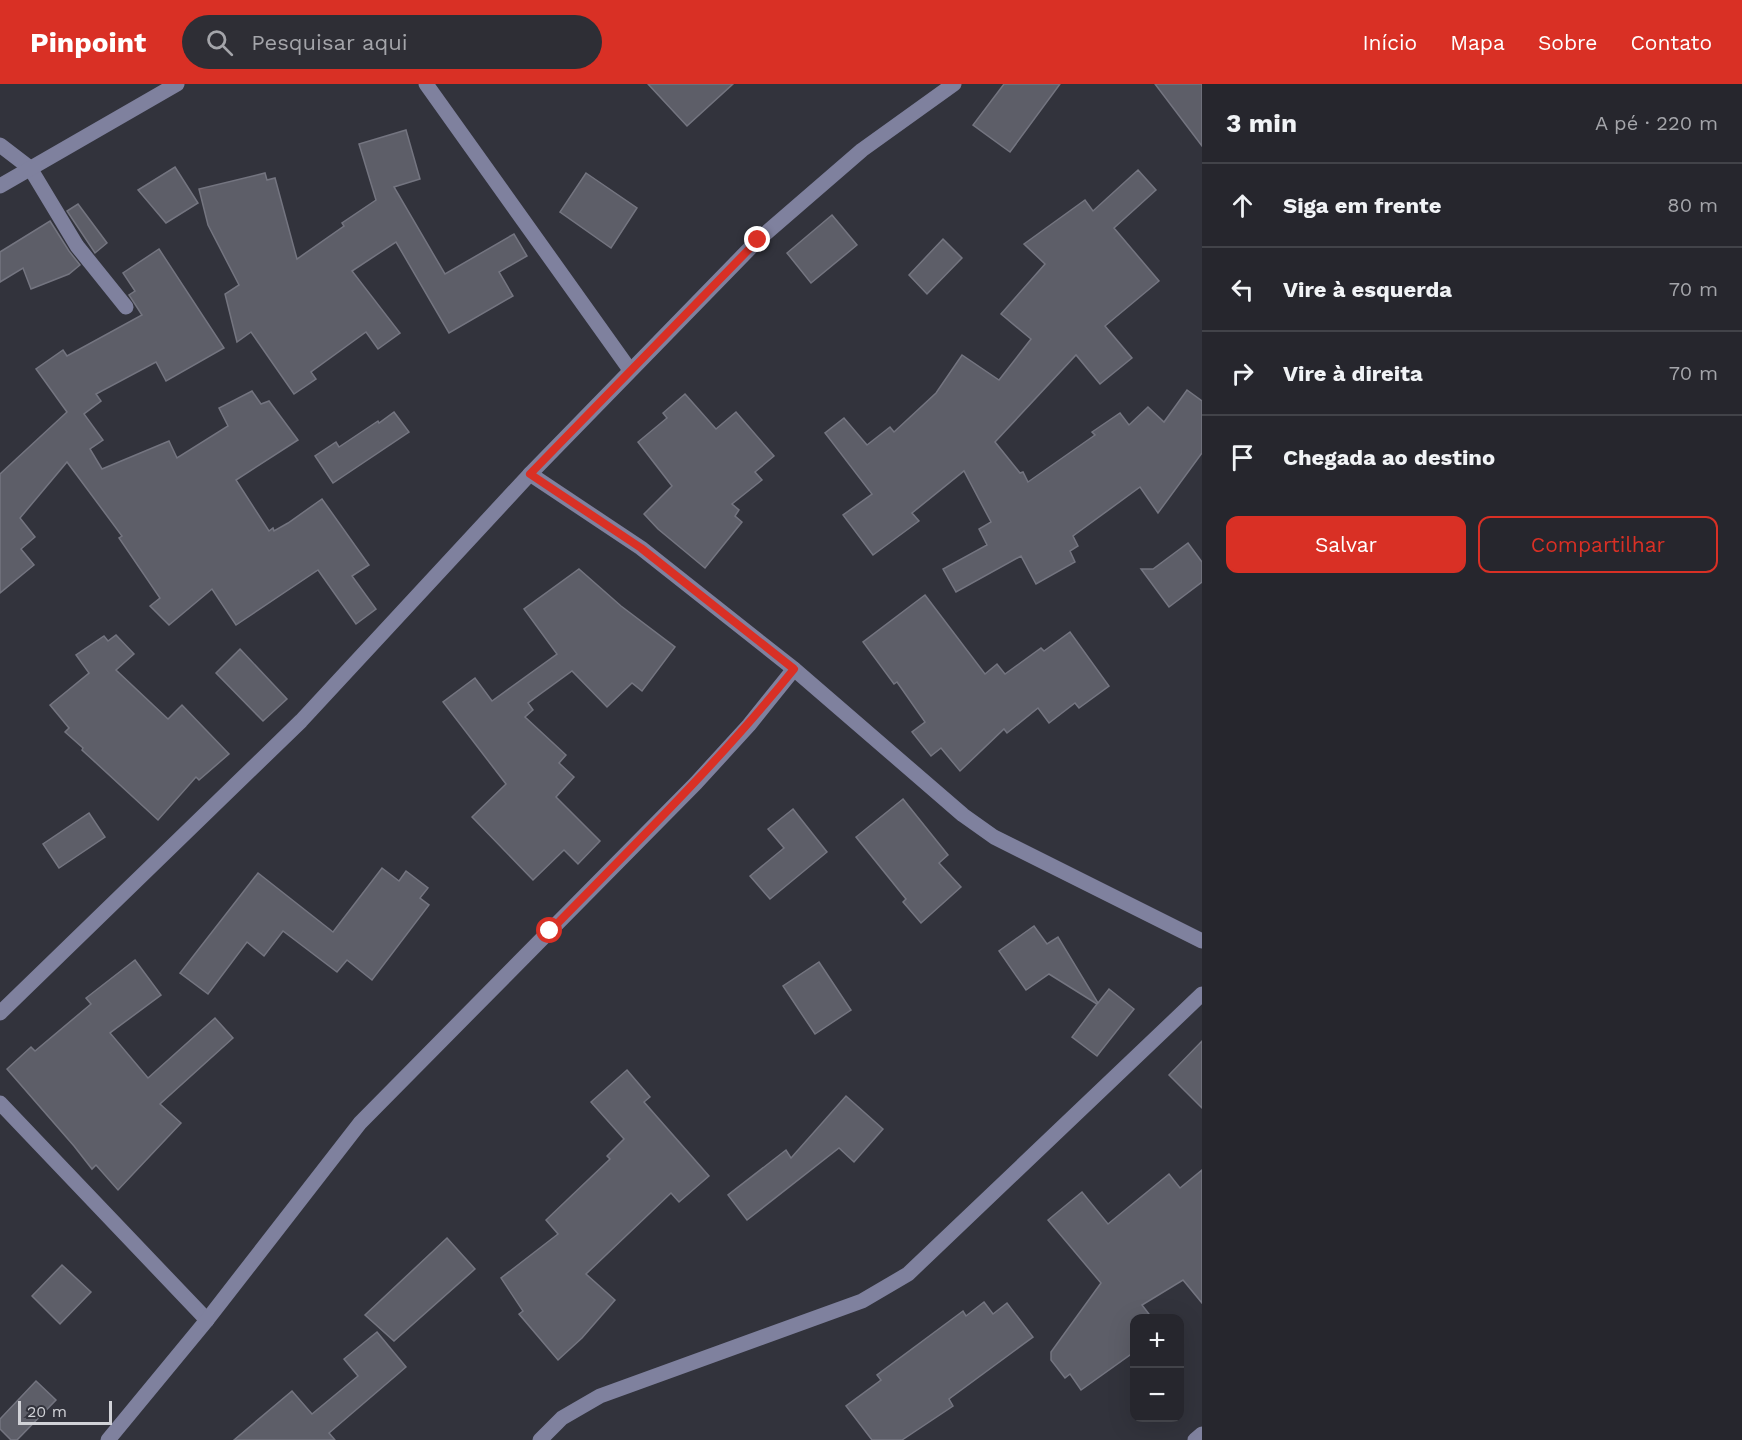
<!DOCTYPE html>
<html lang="pt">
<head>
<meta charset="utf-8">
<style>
  :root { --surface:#26262d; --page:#2e2e35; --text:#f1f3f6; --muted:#a4a5aa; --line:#424349; --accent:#d93025 }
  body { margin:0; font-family:"Work Sans",sans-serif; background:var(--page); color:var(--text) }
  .controls { position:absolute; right:18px; bottom:18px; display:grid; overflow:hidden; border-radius:12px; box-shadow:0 6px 24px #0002 }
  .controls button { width:54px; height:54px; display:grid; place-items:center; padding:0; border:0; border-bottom:2px solid var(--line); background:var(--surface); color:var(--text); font:30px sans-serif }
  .scale { position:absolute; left:18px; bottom:15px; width:94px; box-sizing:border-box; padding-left:6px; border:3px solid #d1d2d7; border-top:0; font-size:16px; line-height:21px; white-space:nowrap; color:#d1d2d7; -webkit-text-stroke:4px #32333c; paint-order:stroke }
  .stop { position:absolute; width:18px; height:18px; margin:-14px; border:4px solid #d93025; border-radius:50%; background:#fff }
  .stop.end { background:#d93025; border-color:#fff; box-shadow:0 2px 6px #0008 }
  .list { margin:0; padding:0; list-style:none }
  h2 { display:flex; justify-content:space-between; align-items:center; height:78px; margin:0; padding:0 24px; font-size:26px }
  h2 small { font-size:20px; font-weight:400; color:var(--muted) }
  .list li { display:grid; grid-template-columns:39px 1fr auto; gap:18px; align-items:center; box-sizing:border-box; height:84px; padding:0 24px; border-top:2px solid var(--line) }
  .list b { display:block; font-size:22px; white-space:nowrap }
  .list em { font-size:20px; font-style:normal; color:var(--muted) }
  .actions { display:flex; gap:12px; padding:18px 24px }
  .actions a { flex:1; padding:14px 0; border:2px solid var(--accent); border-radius:12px; text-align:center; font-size:21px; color:var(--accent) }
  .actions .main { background:var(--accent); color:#fff }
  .icon { flex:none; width:33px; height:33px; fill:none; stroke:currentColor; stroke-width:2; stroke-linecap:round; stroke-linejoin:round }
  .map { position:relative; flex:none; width:1202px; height:1356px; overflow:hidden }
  header { display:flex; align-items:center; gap:36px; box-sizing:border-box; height:84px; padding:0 30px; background:var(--accent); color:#fff }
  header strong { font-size:28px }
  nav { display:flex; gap:33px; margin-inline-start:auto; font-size:21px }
  .search { width:420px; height:54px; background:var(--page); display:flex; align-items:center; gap:15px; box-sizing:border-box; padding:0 21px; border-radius:33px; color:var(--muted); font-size:22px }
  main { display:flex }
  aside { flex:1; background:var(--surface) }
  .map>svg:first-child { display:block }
  .building { fill:#5d5e68; stroke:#747580; stroke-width:1.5 }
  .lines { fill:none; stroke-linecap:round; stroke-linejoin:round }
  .minor { stroke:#7f819e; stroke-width:15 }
  .route { stroke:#d93025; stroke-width:8 }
</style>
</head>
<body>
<header>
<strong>Pinpoint</strong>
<div class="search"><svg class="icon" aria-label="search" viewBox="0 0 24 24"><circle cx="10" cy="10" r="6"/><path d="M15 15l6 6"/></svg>Pesquisar aqui</div>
<nav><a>Início</a><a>Mapa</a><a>Sobre</a><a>Contato</a></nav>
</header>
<main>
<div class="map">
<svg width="1202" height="1356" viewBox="0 0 1202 1356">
  <rect width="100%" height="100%" fill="#32333c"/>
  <g class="building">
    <path d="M648 0H733L687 42Z"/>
    <path d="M1004 0H1060L1010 68 973 41Z"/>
    <path d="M1155 0H1202V62Z"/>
    <path d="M406 46 420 95 394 103 445 190 514 150 527 172 499 188 513 212 449 249 396 158 352 187 400 249 378 265 366 248 311 288 316 295 294 310 251 248 237 258 225 210 239 201 208 141 199 105 265 89 267 96 275 94 297 175 344 142 342 139 376 116 359 60Z"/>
    <path d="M175 83 198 119 166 139 138 106Z"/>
    <path d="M1138 86 1156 106 1114 144 1159 197 1105 242 1132 274 1100 300 1076 271 995 358 1020 389 1023 388 1028 398 1095 351 1092 348 1120 329 1129 341 1148 323 1164 338 1187 306 1202 317V369L1158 429 1140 403 1073 452 1078 462 1070 467 1075 478 1036 500 1021 472 956 508 943 485 987 461 979 445 991 438 964 387 912 429 919 437 873 471 843 431 872 410 825 349 844 334 867 361 890 343 894 348 936 309 962 271 999 296 1031 255 1001 230 1045 180 1024 160 1085 116 1093 127Z"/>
    <path d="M586 89 637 124 611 164 560 128Z"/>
    <path d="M78 120 107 159 95 169 67 127Z"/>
    <path d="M832 131 857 161 811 199 787 169Z"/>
    <path d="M50 137 69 167 80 181 69 190 31 205 23 184 0 198V168Z"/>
    <path d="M943 155 962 174 927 210 909 191Z"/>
    <path d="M159 165 224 264 166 297 156 278 96 310 101 317 84 330 103 356 90 365 102 385 169 357 177 374 228 342 219 324 252 307 261 320 269 317 298 356 236 396 269 447 273 444 274 447 288 439 322 415 369 481 352 492 376 525 356 540 318 486 236 541 212 505 169 541 150 522 160 514 119 454 122 452 67 378 20 434 35 453 21 465 34 481 0 509V390L67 328 36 285 63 266 67 272 142 231 129 211 135 207 123 189Z"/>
    <path d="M685 310 716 345 736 328 774 372 755 388 762 396 732 420 739 426 735 432 742 438 705 484 658 445 644 430 672 402 638 358 667 334 663 329Z"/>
    <path d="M394 328 409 348 333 399 315 372 336 358 339 363 378 337 379 339Z"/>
    <path d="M1188 459 1202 478V498L1169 523 1141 485H1153Z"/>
    <path d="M579 485 621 522 675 563 642 607 632 599 607 623 572 587 528 619 533 626 525 633 566 671 559 679 574 693 556 713 600 757 578 780 564 766 533 796 472 733 506 700 443 618 475 594 492 617 557 570 524 525Z"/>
    <path d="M925 511 985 590 997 580 1005 590 1041 564 1044 567 1070 548 1109 602 1079 624 1075 619 1049 639 1038 624 1007 649 1004 645 960 687 941 664 931 672 912 648 925 638 897 598 894 600 863 558Z"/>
    <path d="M116 551 134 570 116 586 168 635 182 621 229 670 199 696 196 693 158 736 82 666 83 664 65 648 69 644 50 621 89 589 76 571 104 552 108 557Z"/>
    <path d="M240 565 287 615 263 637 216 589Z"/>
    <path d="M903 715 948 771 939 779 961 803 921 839 903 818 906 815 856 753Z"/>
    <path d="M793 725 827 768 770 815 750 792 784 764 768 745Z"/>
    <path d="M89 729 105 753 59 784 43 760Z"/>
    <path d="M382 784 399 797 406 787 428 804 420 814 429 821 372 896 347 876 337 888 283 847 264 872 247 858 208 910 180 889 258 789 333 848Z"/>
    <path d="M1034 842 1047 860 1058 853 1098 919 1109 905 1134 925 1097 972 1072 953 1097 920 1049 890 1026 906 999 867Z"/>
    <path d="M135 876 161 911 110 949 148 994 215 934 233 954 160 1020 181 1039 118 1106 96 1081 92 1085 74 1062 7 985 31 963 35 967 91 920 86 914Z"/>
    <path d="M819 878 851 926 815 950 783 902Z"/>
    <path d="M1202 957V1024L1169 991Z"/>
    <path d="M627 986 650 1013 644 1018 709 1092 679 1118 671 1109 586 1190 615 1216 582 1254 558 1276 519 1230 523 1227 501 1194 558 1150 546 1136 610 1075 607 1072 624 1055 591 1018Z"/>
    <path d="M846 1012 883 1045 854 1078 839 1064 747 1136 728 1111 786 1066 791 1074Z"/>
    <path d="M1202 1086V1219L1183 1196 1142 1221 1152 1234H1134V1268L1081 1306 1070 1290 1065 1294 1051 1276V1268L1101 1199 1048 1136 1082 1108 1108 1140 1169 1090 1180 1104Z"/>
    <path d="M447 1154 475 1185 394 1257 365 1231Z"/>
    <path d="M62 1181 91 1208 60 1240 32 1212Z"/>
    <path d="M984 1218 993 1230 1007 1219 1033 1253 949 1315 953 1322 902 1356H872L846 1322 881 1296 877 1291 963 1227 966 1232Z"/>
    <path d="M377 1248 406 1283 329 1349 335 1356H234L292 1307 312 1330 358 1292 344 1275Z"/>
    <path d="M36 1297 56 1316 17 1356H11L0 1345V1335Z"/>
  </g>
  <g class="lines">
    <g class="minor">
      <path d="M426 0 630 286"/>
      <path d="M0 61 30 84 77 162 126 223"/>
      <path d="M0 102 177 0"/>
      <path d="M530 390 641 464 794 585 963 731 994 753 1202 857"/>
      <path d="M0 929 301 637 530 390 758 156 862 66 954 0"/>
      <path d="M0 1019 207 1236"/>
      <path d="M108 1356 207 1236 360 1039 696 699 749 641 794 585"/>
      <path d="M540 1356 562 1334 600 1312 862 1217 908 1190 1202 910"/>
      <path d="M1195 1356 1202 1350"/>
    </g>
  </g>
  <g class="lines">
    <path class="route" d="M550 847C634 761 719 678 794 585L641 464 530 390 758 156"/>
  </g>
</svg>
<div class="controls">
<button>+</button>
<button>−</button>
</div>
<div class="scale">20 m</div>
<div class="stop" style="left:550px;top:847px"></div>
<div class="stop end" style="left:758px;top:156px"></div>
</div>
<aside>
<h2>3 min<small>A pé · 220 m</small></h2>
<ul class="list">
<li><svg class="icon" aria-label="ahead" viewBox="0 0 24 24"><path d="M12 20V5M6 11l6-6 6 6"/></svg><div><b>Siga em frente</b></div><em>80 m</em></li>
<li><svg class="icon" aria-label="left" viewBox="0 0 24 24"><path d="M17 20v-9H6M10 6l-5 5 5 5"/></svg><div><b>Vire à esquerda</b></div><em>70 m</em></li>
<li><svg class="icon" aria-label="right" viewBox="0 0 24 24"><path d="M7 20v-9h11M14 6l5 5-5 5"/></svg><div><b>Vire à direita</b></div><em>70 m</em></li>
<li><svg class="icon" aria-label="arrive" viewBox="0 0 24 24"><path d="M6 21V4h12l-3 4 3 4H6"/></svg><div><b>Chegada ao destino</b></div></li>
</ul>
<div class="actions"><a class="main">Salvar</a><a>Compartilhar</a></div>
</aside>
</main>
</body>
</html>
